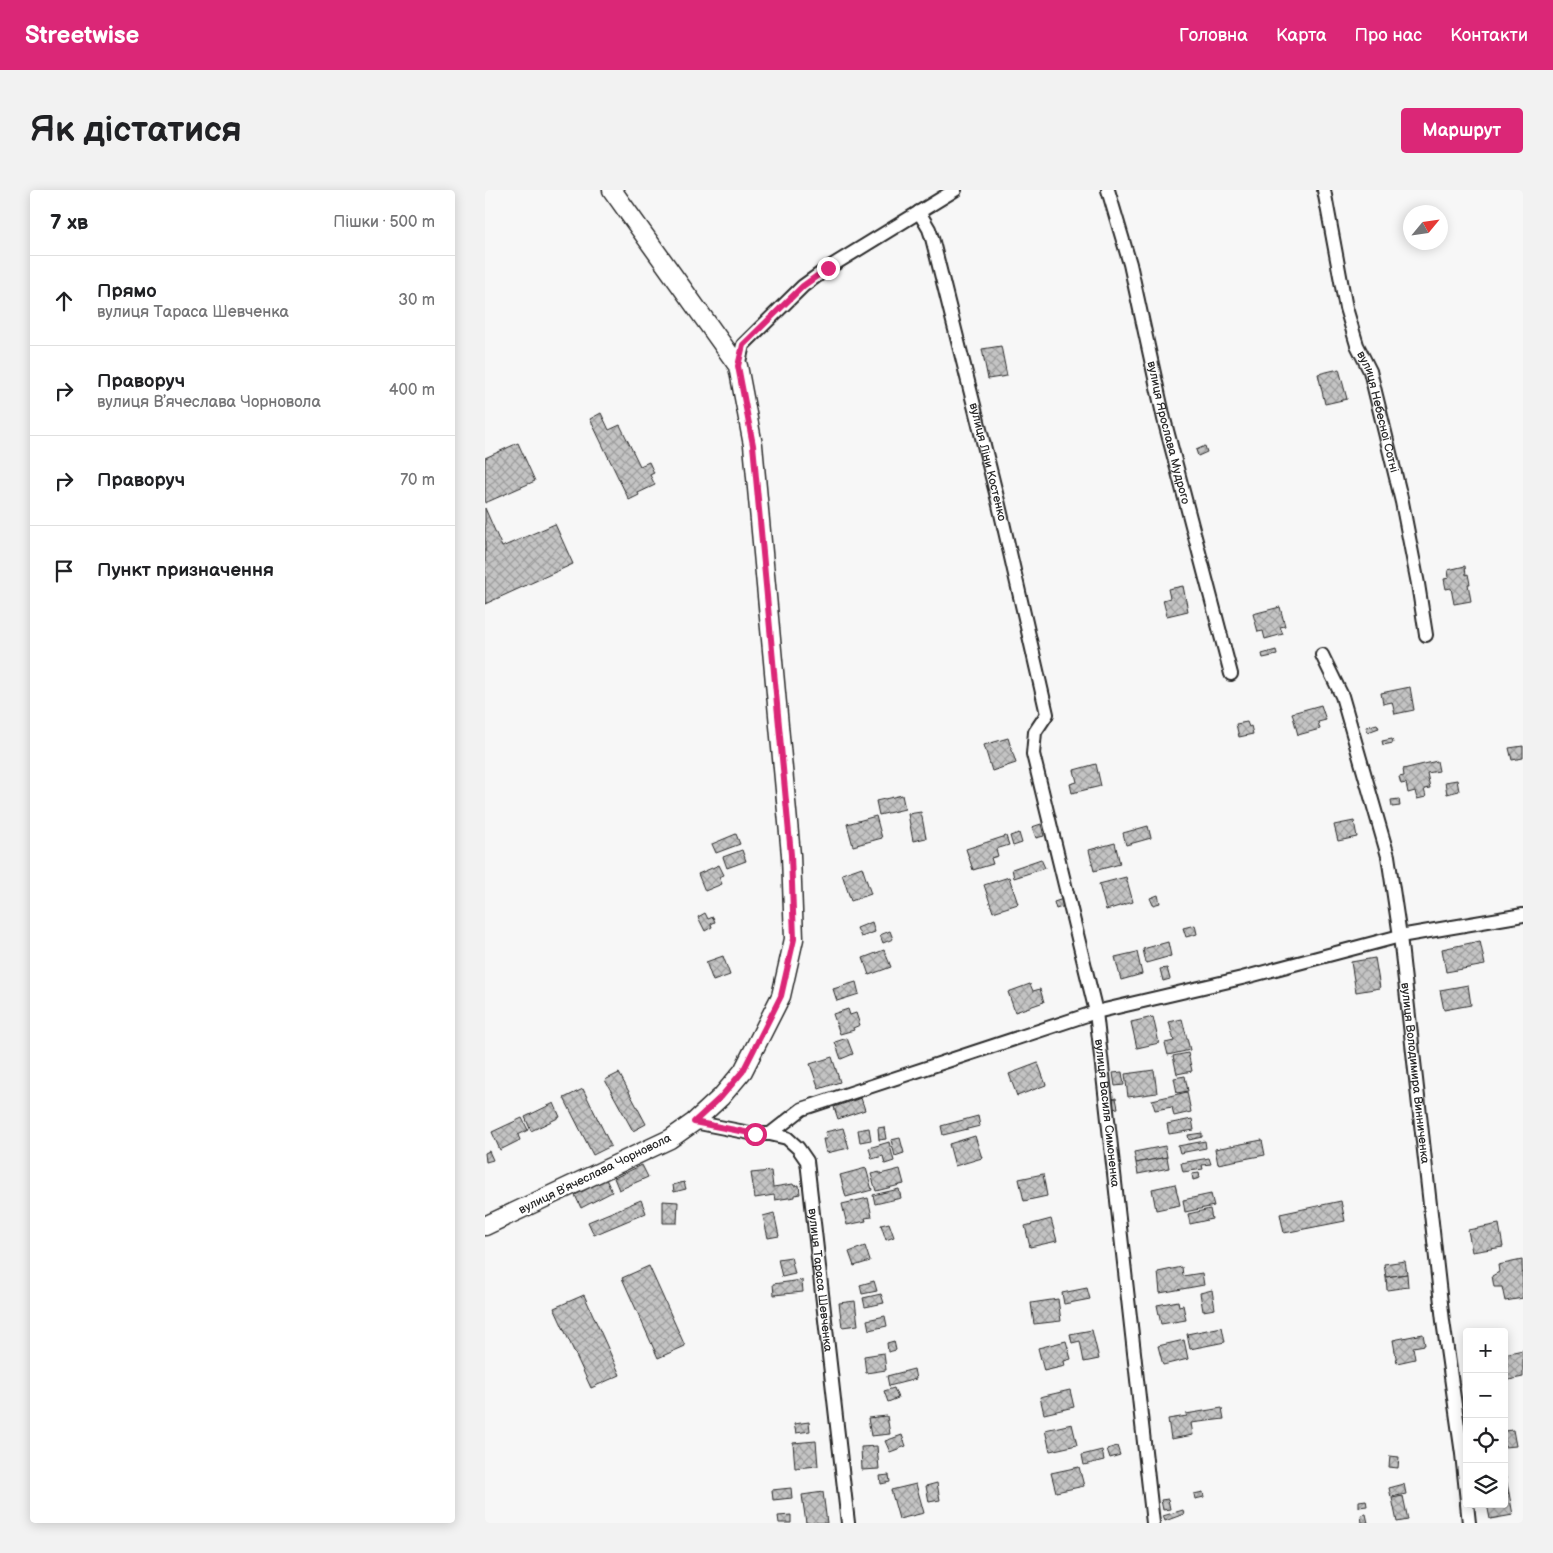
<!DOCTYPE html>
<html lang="uk">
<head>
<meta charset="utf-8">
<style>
  :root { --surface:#fff; --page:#f2f2f2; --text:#202124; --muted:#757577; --line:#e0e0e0; --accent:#db2777 }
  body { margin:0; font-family:"Balsamiq Sans",sans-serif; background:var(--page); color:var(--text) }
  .controls { position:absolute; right:15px; bottom:15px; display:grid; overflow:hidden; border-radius:5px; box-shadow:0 2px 12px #0003 }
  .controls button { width:45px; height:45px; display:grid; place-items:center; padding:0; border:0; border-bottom:1px solid var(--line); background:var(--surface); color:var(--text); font:25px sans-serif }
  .compass { position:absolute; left:918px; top:15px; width:45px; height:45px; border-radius:50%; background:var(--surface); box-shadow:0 2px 12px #0003; rotate:61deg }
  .stop { position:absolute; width:15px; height:15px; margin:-11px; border:4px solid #db2777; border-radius:50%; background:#fff }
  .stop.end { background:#db2777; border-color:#fff; box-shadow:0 1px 5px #0008 }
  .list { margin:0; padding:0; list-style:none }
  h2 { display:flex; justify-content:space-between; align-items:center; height:65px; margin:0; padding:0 20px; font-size:21px }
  h2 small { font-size:16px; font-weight:400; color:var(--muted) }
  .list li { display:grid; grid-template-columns:32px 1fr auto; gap:15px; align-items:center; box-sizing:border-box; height:90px; padding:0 20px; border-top:1px solid var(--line) }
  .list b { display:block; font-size:19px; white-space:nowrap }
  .list p { margin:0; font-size:16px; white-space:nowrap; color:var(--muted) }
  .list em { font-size:16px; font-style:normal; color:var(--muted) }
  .icon { flex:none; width:28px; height:28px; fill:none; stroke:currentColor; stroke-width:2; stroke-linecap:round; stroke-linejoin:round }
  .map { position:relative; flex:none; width:1038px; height:1333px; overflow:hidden; border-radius:5px }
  header { display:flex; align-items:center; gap:30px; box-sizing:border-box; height:70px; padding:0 25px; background:var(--accent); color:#fff }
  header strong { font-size:24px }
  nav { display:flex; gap:28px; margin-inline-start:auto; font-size:18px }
  .intro { display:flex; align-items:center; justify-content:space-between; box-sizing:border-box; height:120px; padding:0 30px }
  h1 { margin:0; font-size:35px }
  .button { padding:12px 22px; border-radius:5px; background:var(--accent); color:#fff; font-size:18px; font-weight:700 }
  main { display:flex; gap:30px; padding:0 30px }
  aside { flex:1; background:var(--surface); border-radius:5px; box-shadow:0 2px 12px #0003 }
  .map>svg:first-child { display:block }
  .building { fill:url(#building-cross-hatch); stroke:#2b2b2b }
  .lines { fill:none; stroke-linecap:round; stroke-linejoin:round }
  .street-casing { stroke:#2b2b2b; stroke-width:16 }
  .secondary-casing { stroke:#2b2b2b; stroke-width:21 }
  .street { stroke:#fff; stroke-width:12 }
  .secondary { stroke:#fff; stroke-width:18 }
  .route { stroke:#db2777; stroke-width:6 }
  .labels { text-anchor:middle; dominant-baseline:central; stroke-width:4.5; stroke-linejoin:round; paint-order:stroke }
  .street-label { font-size:12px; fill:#2b2b2b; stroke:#fff }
</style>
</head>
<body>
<header>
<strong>Streetwise</strong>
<nav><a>Головна</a><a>Карта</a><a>Про нас</a><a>Контакти</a></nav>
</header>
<div class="intro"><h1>Як дістатися</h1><a class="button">Маршрут</a></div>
<main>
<aside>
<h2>7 хв<small>Пішки · 500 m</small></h2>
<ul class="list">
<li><svg class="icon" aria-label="ahead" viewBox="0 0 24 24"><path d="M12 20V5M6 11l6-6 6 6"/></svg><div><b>Прямо</b><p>вулиця Тараса Шевченка</p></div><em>30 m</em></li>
<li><svg class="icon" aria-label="right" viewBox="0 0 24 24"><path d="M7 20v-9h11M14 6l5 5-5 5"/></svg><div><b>Праворуч</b><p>вулиця Вʼячеслава Чорновола</p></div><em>400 m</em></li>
<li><svg class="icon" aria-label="right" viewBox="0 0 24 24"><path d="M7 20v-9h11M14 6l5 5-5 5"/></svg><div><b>Праворуч</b></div><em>70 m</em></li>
<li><svg class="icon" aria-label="arrive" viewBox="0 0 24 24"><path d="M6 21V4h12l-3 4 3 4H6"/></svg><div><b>Пункт призначення</b></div></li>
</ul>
</aside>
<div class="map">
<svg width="1038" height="1333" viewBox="0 0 1038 1333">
  <defs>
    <pattern id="building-cross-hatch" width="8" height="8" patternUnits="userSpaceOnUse" patternTransform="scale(1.25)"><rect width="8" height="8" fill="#c4c4c4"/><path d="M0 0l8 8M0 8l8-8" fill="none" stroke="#9f9f9f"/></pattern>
  </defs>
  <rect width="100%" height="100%" fill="#f7f7f7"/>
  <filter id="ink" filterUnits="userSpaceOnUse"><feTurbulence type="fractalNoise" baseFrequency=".02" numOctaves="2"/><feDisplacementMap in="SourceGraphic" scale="10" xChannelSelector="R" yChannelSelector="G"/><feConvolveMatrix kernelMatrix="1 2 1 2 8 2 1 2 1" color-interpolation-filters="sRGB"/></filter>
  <g filter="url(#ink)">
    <g class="building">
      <path d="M516 156 522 186 503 189 497 159Z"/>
      <path d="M854 179 862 209 840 214 833 184Z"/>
      <path d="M116 223 124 240 135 235 155 276 164 272 169 283 165 285 170 295 153 303 154 305 144 310 105 229Z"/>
      <path d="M33 253 50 291 0 313V268Z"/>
      <path d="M720 256 722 262 713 266 711 260Z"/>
      <path d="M0 318 17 357 70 334 88 374 0 414Z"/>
      <path d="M980 376 981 385 983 384 985 394H983L986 411 969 414 966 398 961 399 959 389 964 388 963 380Z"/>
      <path d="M698 396 703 421 682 426 678 410 685 408 683 399Z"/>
      <path d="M795 417 800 436 795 437 798 444 780 449 778 441 773 442 768 424Z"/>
      <path d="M791 460 792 465 778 468 777 464Z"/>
      <path d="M925 497 929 520 910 524 907 512 898 514 896 503Z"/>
      <path d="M836 515 841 530 833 532 835 539 813 545 807 523Z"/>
      <path d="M762 532 764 537 766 536 768 544 754 547 751 534Z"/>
      <path d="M892 534 894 538 883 542 881 537Z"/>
      <path d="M523 548 531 573 507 581 499 555Z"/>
      <path d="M907 549 908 553 898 555 897 551Z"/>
      <path d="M1038 556V568L1027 570 1024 558Z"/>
      <path d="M952 571 954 581 942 583 945 598 939 599 941 607 932 609 930 601 923 603 921 593 916 594 914 587 919 586 918 579Z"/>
      <path d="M611 574 616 596 587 603 585 594 592 592 589 580Z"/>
      <path d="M972 590 974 601 962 604 960 592Z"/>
      <path d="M417 605 420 619 394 625 391 611Z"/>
      <path d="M914 609 915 616 907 617 906 610Z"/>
      <path d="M436 622 441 648 428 651 423 624Z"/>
      <path d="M391 626 397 648 368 656 362 634Z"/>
      <path d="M869 631 872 647 853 651 849 635Z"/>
      <path d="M556 634 559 646 551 648 547 637Z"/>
      <path d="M663 636 666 648 641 655 638 643Z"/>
      <path d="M534 643 537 653 528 656 525 646Z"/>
      <path d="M251 644 255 654 231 663 227 654Z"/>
      <path d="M521 646 524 655 511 659 513 666 506 668 508 674 488 680 481 659Z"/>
      <path d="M630 653 635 674 609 681 604 660Z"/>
      <path d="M257 660 261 671 242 678 238 667Z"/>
      <path d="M556 669 560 678 529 688 527 679Z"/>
      <path d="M234 675 239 685 234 687 237 694 220 701 213 684Z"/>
      <path d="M377 677 386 704 366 711 357 684Z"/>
      <path d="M524 687 533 714 508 722 499 695Z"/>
      <path d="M641 687 648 712 621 720 614 694Z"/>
      <path d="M673 705 675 713 668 715 665 708Z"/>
      <path d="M578 709 580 716 571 719 569 712Z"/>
      <path d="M220 723 223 729 228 727 230 732 226 734 227 737 220 741 213 727Z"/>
      <path d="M387 732 390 742 376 747 372 738Z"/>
      <path d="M710 735 712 744 701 747 698 738Z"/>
      <path d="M405 741 408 749 398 753 395 745Z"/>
      <path d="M995 751 1000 775 961 782 957 759Z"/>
      <path d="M683 752 686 766 661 773 658 759Z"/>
      <path d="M399 760 406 777 384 785 378 768Z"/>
      <path d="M652 762 657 784 636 790 630 767Z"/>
      <path d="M238 766 245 785 228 791 221 772Z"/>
      <path d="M890 768 895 798 871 802 866 772Z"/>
      <path d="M682 778 685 789 678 791 675 779Z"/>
      <path d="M371 792 374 804 352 811 348 799Z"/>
      <path d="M545 794 548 801 555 799 559 812 530 822 523 802Z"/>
      <path d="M983 795 986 815 959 820 955 800Z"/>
      <path d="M363 819 365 825 371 823 375 835 368 838 369 840 355 844 348 824Z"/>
      <path d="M668 827 674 853 652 858 646 832Z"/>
      <path d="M697 829 705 860 683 865 680 853 689 851 684 832Z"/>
      <path d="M362 848 368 864 356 869 350 852Z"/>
      <path d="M703 863 707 881 692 884 688 866Z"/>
      <path d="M347 867 355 892 334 899 325 874Z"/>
      <path d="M553 873 561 895 532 906 524 884Z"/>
      <path d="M669 880 672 903 643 907 640 884Z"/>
      <path d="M637 882 639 895 630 896 628 883Z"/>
      <path d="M134 883 161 934 148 941 120 890Z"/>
      <path d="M700 886 703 901 692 903 689 888Z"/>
      <path d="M98 899 126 956 108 965 79 908Z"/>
      <path d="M702 902 706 922 689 926 687 917 670 920 667 910Z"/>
      <path d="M376 908 380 920 353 929 349 917Z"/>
      <path d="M631 908 633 918 627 919 626 909Z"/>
      <path d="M69 913 75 927 46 941 40 927Z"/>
      <path d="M493 926 495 936 458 945 456 936Z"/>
      <path d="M37 928 43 940 33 945 35 950 15 960 7 942Z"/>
      <path d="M707 929 709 940 684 944 682 934Z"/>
      <path d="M399 937 401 949 394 950 393 938Z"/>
      <path d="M358 938 364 958 341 963 338 949H342L340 942Z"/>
      <path d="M384 938 386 950 375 952 373 940Z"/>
      <path d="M717 943V947L704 950 703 945Z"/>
      <path d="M490 946 497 968 470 976 464 954Z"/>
      <path d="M415 948 419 963 410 966 406 950Z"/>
      <path d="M777 950 780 965 733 974 730 959Z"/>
      <path d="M720 951 721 958 695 963 693 956Z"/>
      <path d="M404 952 409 971 400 974 398 966 387 969 384 958Z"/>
      <path d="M680 956 682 967 651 973 649 962Z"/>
      <path d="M4 961 8 970 1 972 0 963Z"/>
      <path d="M682 967 684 978 653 984 651 973Z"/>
      <path d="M724 968 726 974 717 975 718 979 698 982 696 973Z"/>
      <path d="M157 975 163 987 134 1000 129 988Z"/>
      <path d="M381 978 387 1000 361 1007 355 985Z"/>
      <path d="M415 979 419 994 391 1001 386 984 395 982V984Z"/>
      <path d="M286 981 288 997 308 994 309 996 314 995 315 1004 310 1005V1007L290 1010 289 1005 270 1008 266 983Z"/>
      <path d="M714 983 715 988 708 990 707 984Z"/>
      <path d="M558 984 562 1006 539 1011 534 989Z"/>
      <path d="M121 989 127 1002 96 1018 90 1005Z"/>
      <path d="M199 992 201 999 189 1002 188 995Z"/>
      <path d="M690 994 695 1015 671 1020 667 999Z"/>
      <path d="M414 999 416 1008 390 1014 388 1005Z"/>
      <path d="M726 1004 729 1016 700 1022 698 1010Z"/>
      <path d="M383 1008 387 1027 380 1028 381 1031 362 1035 357 1014Z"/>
      <path d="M156 1010 161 1023 109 1045 103 1032Z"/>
      <path d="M178 1011 193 1012 192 1033H178Z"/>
      <path d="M856 1011 860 1031 799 1043 795 1024Z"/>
      <path d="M725 1019 727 1029 705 1034 703 1024Z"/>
      <path d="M289 1023 294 1046 283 1048 278 1026Z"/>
      <path d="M566 1029 572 1051 545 1057 540 1036Z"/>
      <path d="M404 1033 409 1047 401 1050 396 1035Z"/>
      <path d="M1014 1034 1018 1057 987 1062 983 1040Z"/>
      <path d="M380 1056 385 1071 369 1076 364 1062Z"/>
      <path d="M306 1067 310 1084 297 1087 293 1069Z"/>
      <path d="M1037 1070 1038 1108 1020 1111 1017 1097H1009L1007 1086 1014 1082 1013 1075Z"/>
      <path d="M920 1071 922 1084 901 1087 899 1074Z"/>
      <path d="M164 1076 200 1156 173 1168 137 1088Z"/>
      <path d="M697 1077 698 1086 717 1083 719 1095 675 1103 673 1082Z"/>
      <path d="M922 1084 923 1097 902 1100 901 1087Z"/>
      <path d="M317 1090 318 1102 289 1105 288 1094Z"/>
      <path d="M389 1091 392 1101 377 1104 375 1095Z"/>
      <path d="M602 1098 605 1109 579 1114 577 1103Z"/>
      <path d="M727 1100 730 1119 718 1121 715 1103Z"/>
      <path d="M396 1104 399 1113 380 1117 378 1108Z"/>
      <path d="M99 1105 135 1185 106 1198 69 1118Z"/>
      <path d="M573 1109 576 1131 549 1134 546 1113Z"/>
      <path d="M370 1111 373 1135 357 1137 354 1113Z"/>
      <path d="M693 1111 694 1116 698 1115 701 1130 676 1134 672 1115Z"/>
      <path d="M400 1126 402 1136 384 1140 382 1130Z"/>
      <path d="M737 1137 740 1152 705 1159 702 1144Z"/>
      <path d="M607 1140 614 1169 599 1172 595 1151 587 1153 585 1144Z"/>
      <path d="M938 1144 940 1155 928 1157 930 1169 912 1173 908 1150Z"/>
      <path d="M699 1150 703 1169 678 1175 673 1156Z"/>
      <path d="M409 1151 411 1160 403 1162 402 1153Z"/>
      <path d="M581 1151 586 1169 579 1171 580 1176 559 1181 553 1158Z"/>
      <path d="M1038 1160V1187L1019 1191V1164Z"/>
      <path d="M399 1163 401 1180 381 1183 379 1166Z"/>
      <path d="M429 1179 431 1189 404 1196 402 1186Z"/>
      <path d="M409 1198 413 1208 403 1212 399 1201Z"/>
      <path d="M585 1200 589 1217 559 1224 555 1207Z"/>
      <path d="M737 1218 739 1229 706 1233 708 1245 686 1249 683 1229 702 1226 701 1224Z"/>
      <path d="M402 1226 405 1244 386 1246 383 1228Z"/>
      <path d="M324 1232 325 1241 311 1243 309 1234Z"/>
      <path d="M587 1234 592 1255 565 1261 560 1240Z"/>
      <path d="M1028 1240 1031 1256 1019 1257V1241Z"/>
      <path d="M417 1245 421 1256 405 1262 400 1251Z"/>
      <path d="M331 1251 333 1276 310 1278 308 1253Z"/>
      <path d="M392 1256 394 1279 377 1280 376 1257Z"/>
      <path d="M632 1256 635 1265 625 1268 622 1259Z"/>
      <path d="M617 1260 619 1270 599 1275 597 1265Z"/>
      <path d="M905 1266 914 1267 913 1278 904 1277Z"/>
      <path d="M594 1277 599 1296 571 1302 566 1283Z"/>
      <path d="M1019 1279 1024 1303 1019 1304Z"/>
      <path d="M404 1285 405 1292 396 1294 395 1286Z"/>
      <path d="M452 1293 455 1310 444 1312 441 1296Z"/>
      <path d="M431 1294 439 1323 414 1329 406 1300Z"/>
      <path d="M919 1294 921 1304 906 1307 904 1298Z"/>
      <path d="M306 1298 307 1308 288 1310 287 1300Z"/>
      <path d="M338 1302 342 1333H321L317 1305Z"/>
      <path d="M718 1302 719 1307 710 1309 709 1304Z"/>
      <path d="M1024 1303 1028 1325 1005 1329 1002 1314H1019V1304Z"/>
      <path d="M918 1306 923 1330 912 1332 907 1308Z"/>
      <path d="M683 1309 685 1319 678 1320 676 1310Z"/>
      <path d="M881 1310 882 1316 874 1317V1311Z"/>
      <path d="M698 1320 699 1324 680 1331 678 1326Z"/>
      <path d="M881 1324 883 1333H877L876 1325Z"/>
      <path d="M306 1325V1333H294L293 1326Z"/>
    </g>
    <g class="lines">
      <defs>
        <g id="street">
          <path id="s1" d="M623 0 645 74 679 229 746 484"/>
          <path id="s2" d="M839 0 861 118 872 155 885 181 917 312 933 394 941 445"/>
          <path id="s3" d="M434 22 444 39 447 48 514 315 562 524 550 542 548 564 611 822 668 1333"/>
          <path d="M253 176 258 155 318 96 343 78 470 0"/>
          <path id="s4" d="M837 465 857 506 903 666 915 746 958 1131 977 1264 982 1311"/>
          <path id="s5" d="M209 932 270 944H285L302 948 313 958 322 971 363 1333"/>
          <path d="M285 944 317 919 611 822 757 788 915 746 1038 725"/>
          <path d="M982 1314 984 1333"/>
        </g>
        <path id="secondary" d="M0 1036 185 949 209 932 236 907 258 881 296 806 309 749 306 665 268 255 253 176 127 0"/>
      </defs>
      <use href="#street" class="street-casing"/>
      <use href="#secondary" class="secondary-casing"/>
      <use href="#street" class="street"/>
      <use href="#secondary" class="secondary"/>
    </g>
  </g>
  <g class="lines" filter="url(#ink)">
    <path class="route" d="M270 944 209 932 236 907 258 881 296 806 309 749 306 665 268 255 253 176 258 155 318 96 343 78"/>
  </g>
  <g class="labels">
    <g class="street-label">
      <text stroke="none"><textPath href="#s2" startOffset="229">вулиця Небесної Сотні</textPath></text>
      <text stroke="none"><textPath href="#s1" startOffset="250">вулиця Ярослава Мудрого</textPath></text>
      <text stroke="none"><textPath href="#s3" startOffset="260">вулиця Ліни Костенко</textPath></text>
      <text stroke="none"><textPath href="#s4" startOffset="431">вулиця Володимира Винниченка</textPath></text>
      <text stroke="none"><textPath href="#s3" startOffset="930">вулиця Василя Симоненка</textPath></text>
      <text transform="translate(110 984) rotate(-26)">вулиця Вʼячеслава Чорновола</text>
      <text stroke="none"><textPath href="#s5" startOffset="245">вулиця Тараса Шевченка</textPath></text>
    </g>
  </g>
</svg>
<div class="controls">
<button>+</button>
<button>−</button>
<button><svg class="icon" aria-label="locate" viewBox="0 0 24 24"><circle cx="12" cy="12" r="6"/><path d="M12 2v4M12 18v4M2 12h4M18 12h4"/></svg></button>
<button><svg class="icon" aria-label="layers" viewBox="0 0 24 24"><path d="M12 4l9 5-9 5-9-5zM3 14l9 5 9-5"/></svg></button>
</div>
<svg class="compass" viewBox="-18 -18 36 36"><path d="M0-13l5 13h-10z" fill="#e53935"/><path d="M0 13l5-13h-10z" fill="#757577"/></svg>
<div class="stop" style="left:270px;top:944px"></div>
<div class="stop end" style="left:343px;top:78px"></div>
</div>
</main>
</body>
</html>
